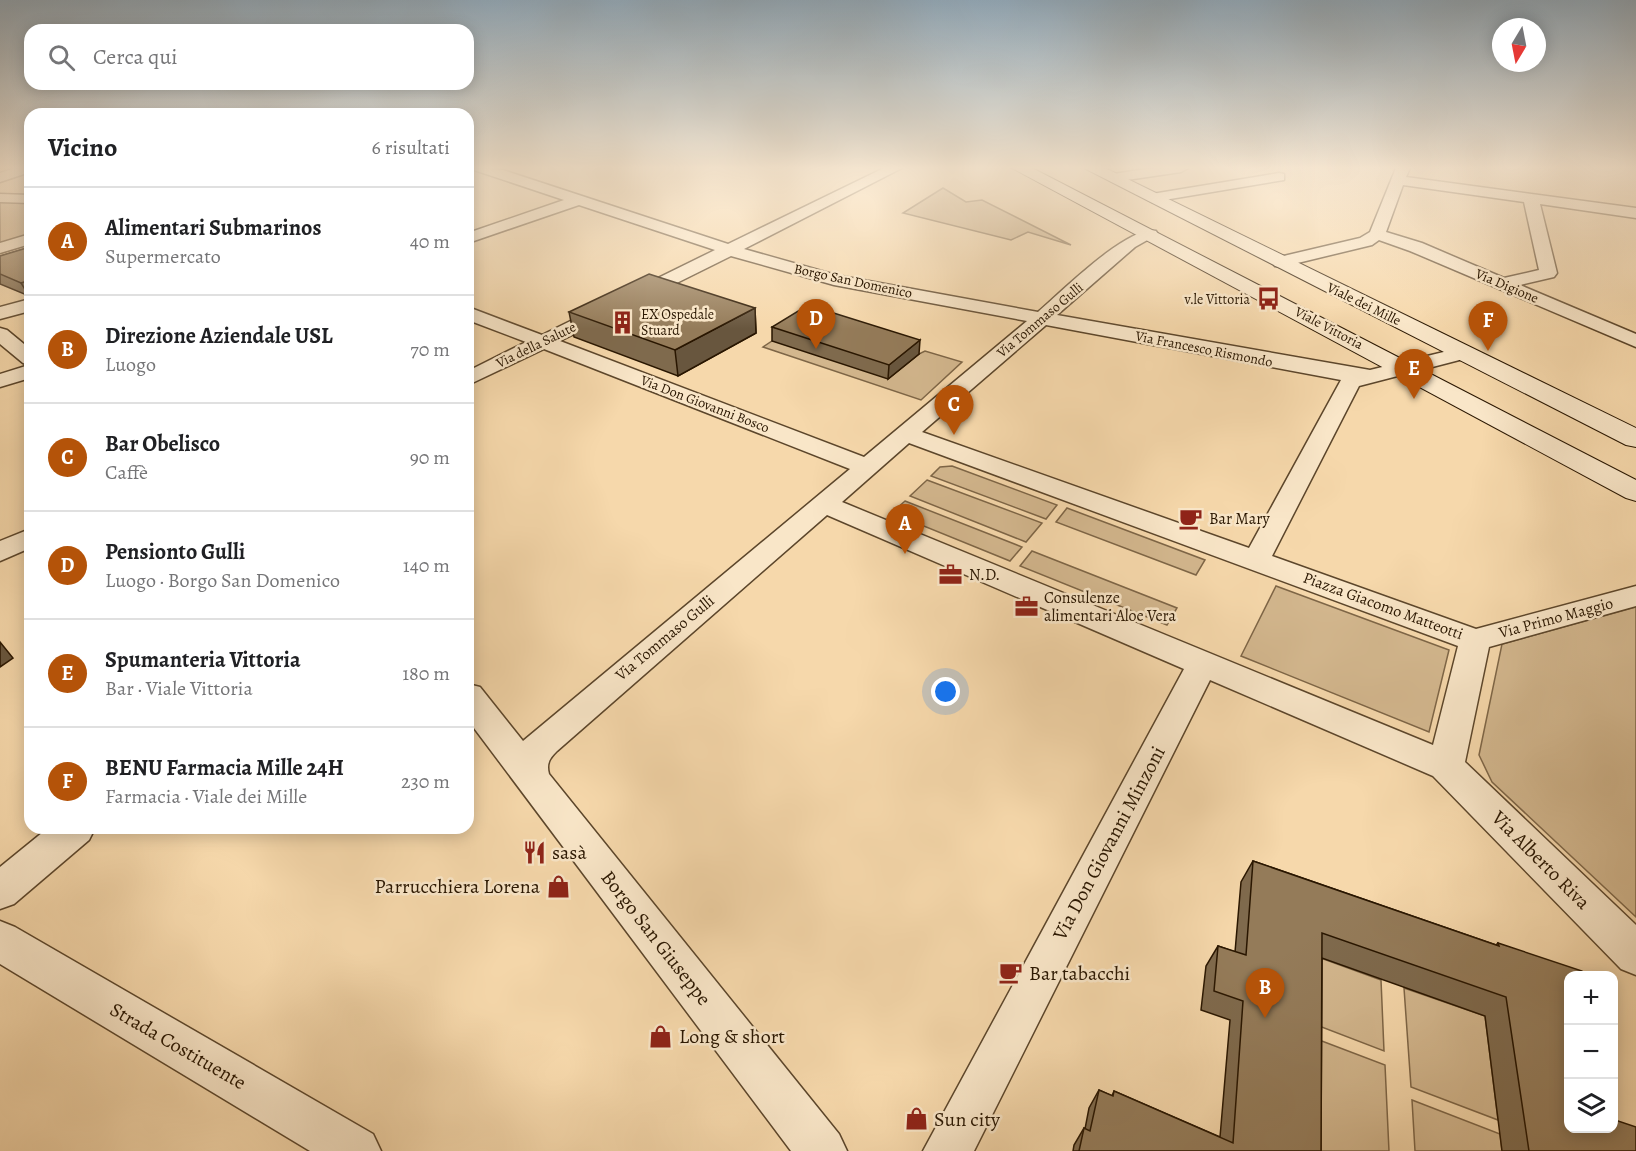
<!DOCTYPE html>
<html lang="it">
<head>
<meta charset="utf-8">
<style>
  :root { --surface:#fff; --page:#f6f6f6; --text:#202124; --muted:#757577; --line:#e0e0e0; --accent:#b45309 }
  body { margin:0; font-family:Alegreya,serif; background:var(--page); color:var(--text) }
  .controls { position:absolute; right:18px; bottom:18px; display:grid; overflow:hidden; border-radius:12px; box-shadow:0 3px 15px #0003 }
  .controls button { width:54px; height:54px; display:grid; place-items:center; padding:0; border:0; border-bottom:2px solid var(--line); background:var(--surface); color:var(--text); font:30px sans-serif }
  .compass { position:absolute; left:1492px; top:18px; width:54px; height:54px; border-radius:50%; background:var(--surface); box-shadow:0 3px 15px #0003; rotate:190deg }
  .you { position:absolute; left:946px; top:692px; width:21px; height:21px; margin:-15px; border:4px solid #fff; border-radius:50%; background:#1a73e8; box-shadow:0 0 0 9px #1a73e833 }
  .badge { display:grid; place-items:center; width:39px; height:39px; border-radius:50%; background:var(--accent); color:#fff; font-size:20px; font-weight:700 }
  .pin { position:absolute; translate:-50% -50px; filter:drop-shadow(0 2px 3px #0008) }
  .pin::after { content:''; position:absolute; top:32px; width:21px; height:18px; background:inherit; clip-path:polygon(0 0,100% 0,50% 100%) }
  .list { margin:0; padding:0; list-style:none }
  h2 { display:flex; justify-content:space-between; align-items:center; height:78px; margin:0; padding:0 24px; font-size:26px }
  h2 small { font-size:20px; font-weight:400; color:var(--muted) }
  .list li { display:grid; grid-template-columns:39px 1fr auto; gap:18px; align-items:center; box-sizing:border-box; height:108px; padding:0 24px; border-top:2px solid var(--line) }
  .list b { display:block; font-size:22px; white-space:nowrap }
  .list p { margin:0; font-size:20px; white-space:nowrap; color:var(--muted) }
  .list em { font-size:20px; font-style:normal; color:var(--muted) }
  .icon { flex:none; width:33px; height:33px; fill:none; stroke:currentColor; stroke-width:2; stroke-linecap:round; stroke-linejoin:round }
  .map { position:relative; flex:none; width:1636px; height:1151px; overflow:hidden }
  .search { position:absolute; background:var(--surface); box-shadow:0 3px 15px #0003; left:24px; top:24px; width:450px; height:66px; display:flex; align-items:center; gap:15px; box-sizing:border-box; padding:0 21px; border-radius:18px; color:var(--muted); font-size:22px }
  .panel { position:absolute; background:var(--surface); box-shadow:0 3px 15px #0003; left:24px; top:108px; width:450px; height:726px; border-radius:18px }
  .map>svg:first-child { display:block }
  .green { fill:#d3b78e; stroke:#7e6647; stroke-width:1.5 }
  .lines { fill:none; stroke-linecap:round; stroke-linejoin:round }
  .street-casing { stroke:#5c462b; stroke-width:3 }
  .secondary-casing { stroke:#291600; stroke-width:2 }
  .street { fill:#f9e6c8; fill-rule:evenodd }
  .secondary { fill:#f9e6c8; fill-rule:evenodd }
  .wall { fill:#7f6a4d; stroke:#291600; stroke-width:1.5 }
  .shaded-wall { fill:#68563e; stroke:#291600; stroke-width:1.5 }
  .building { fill:#947b59; stroke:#291600; stroke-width:1.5 }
  .labels { text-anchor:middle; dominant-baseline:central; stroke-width:5; stroke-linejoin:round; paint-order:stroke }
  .far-street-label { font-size:14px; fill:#291600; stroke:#f9e6c8 }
  .far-poi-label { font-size:14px; fill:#291600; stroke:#f9e6c8; text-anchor:end }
  .poi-label { font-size:16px; fill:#291600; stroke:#f9e6c8; text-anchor:start }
  .street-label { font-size:16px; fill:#291600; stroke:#f9e6c8 }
  .near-street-label { font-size:20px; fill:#291600; stroke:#f9e6c8 }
  .near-poi-label { font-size:20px; fill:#291600; stroke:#f9e6c8; text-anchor:start }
</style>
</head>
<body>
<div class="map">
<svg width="1636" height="1151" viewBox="0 0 1636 1151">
  <rect width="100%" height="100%" fill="#f6d8ab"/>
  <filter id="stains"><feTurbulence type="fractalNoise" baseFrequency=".00333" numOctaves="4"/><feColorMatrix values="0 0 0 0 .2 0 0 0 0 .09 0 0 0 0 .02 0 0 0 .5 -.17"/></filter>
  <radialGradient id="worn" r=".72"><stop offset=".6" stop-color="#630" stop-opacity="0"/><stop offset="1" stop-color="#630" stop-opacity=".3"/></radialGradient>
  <g class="green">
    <path d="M943 188 966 202 982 200 1071 245 1028 232 1011 240 903 213Z"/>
    <path d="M0 202H30V235L0 244Z"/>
    <path d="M772 341 919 354 925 351 962 362 921 400 763 347Z"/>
    <path d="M952 466 1057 505 1046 519 931 476 940 467Z"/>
    <path d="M927 480 1042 523 1026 542 910 496Z"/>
    <path d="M905 501 1022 547 1010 561 899 516 896 509Z"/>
    <path d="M1067 508 1205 560 1196 575 1056 522Z"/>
    <path d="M1032 551 1177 608 1167 625 1020 566Z"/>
    <path d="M1276 586 1449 650 1429 732 1241 656Z"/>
    <path d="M1636 607V917L1492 782 1479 755 1502 644Z"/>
    <path d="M1307 953 1381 980 1384 1051 1306 1021Z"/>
    <path d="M1404 988 1485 1016 1498 1120 1411 1087Z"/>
    <path d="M1306 1035 1385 1065 1389 1151H1304Z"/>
    <path d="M1412 1100 1500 1134 1502 1151H1415Z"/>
  </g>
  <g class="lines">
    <defs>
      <g id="street">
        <path d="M15 168H30V172L0 182V173Z"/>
        <path d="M468 168 503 170 728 244 884 168H902L744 249 836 275 1038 312C1059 294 1129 224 1156 231L1158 234 1135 247 1057 315 1370 370 1464 347 1471 349 1474 353 1471 357 1359 386 1272 556 1476 629 1636 586V606L1489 647 1465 762 1636 925V975L1621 969 1433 776 1210 680 974 1151H923L1184 669 827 515 557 751C550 758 546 763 549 774L839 1134 847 1151H791L468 720V684L480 687 523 741 850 469 544 349 468 385V371L526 342 468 320V307L542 335 715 250 579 205 468 243V233L564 200ZM731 256 834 285 1027 321 864 457 560 341ZM1046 325 1341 380 1249 548 922 432ZM909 443 1458 646 1433 745 842 502Z"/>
        <path d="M1153 168H1188L1181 172 1113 182 1106 178 1113 174Z"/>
        <path d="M1396 168H1410L1406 177 1636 208V218L1540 204 1557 273 1554 277 1520 285 1636 334V347L1410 251 1379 240 1372 245 1281 267 1275 266 1272 262 1275 258 1360 238 1370 232ZM1403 185 1524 202 1539 270 1504 278 1422 243 1386 232Z"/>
        <path d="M1279 173 1284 174V180L1152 202 1145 198 1152 194Z"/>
        <path d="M0 194 30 195V203L0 202Z"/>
        <path d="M30 234V244L0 253V243Z"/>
        <path d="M30 299V311L0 319V307Z"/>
        <path d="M0 328 7 330 30 349V378L0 387V374L29 365 23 363 0 344Z"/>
        <path d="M30 529V548L0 561V541Z"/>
        <path d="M48 828H95L89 840 14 904 0 909V867Z"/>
        <path d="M0 921 15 927 373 1134 381 1151H310L0 964Z"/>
      </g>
      <g id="secondary">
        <path d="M1012 168H1032L1636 480V501L1626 498Z"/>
        <path d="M1084 168H1105L1636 428V447L1626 445Z"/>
      </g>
    </defs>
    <use href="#street" class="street-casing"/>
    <use href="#secondary" class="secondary-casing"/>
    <use href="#street" class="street"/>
    <use href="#secondary" class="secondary"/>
  </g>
  <g class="wall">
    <path d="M30 247 29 296 0 284V256Z"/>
    <path d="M755 308 756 333 678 376 574 337 569 312Z"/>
    <path d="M772 327 919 354 888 379 772 341Z"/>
    <path d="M1253 861 1496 945 1498 943 1636 1151H1502L1485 1016 1322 958 1321 1151H1073L1074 1145 1084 1128 1085 1129 1089 1108 1099 1090 1112 1096 1114 1091 1220 1137 1230 1020 1201 1010 1206 966 1218 946 1235 952 1241 882Z"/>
  </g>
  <g class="shaded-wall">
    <path d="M30 280V296H29L21 283Z"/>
    <path d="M755 308 756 333 678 376 675 350Z"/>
    <path d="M920 340 919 354 888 379 889 365Z"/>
    <path d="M0 642 13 658 0 667Z"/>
  </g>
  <g class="building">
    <path d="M30 247V280L21 283 0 274V256Z"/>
    <path d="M649 274 755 308 675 350 569 312Z"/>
    <path d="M808 305 920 340 889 365 772 327Z"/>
    <path d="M1253 861 1499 946 1498 943 1582 971 1583 975H1569V1128H1614V1114L1615 1120 1636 1127V1151H1529L1506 997 1322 933 1321 1151H1079L1084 1128 1090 1131 1099 1090 1113 1096 1114 1091 1233 1143 1243 1001 1214 991 1218 946 1246 955Z"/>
  </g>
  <linearGradient id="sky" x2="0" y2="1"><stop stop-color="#91a8b8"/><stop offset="0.51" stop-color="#fbedd9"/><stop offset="1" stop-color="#fbedd9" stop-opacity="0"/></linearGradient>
  <rect width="1636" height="329" fill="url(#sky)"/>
  <defs>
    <symbol id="bus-bare" viewBox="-9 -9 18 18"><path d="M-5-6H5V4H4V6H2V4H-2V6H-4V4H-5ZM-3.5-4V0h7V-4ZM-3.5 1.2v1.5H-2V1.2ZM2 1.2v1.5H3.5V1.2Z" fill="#8f2418" stroke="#f9e6c8" stroke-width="2.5" paint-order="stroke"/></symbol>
    <symbol id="building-bare" viewBox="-9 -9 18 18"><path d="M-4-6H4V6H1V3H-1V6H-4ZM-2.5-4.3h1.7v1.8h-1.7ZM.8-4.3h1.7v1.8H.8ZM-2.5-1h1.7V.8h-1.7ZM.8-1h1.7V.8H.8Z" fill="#8f2418" stroke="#f9e6c8" stroke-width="2.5" paint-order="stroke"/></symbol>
    <symbol id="cafe-bare" viewBox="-9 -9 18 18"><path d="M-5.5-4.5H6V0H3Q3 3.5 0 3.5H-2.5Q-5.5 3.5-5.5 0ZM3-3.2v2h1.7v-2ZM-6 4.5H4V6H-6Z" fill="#8f2418" stroke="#f9e6c8" stroke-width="2.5" paint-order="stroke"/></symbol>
    <symbol id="office-bare" viewBox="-9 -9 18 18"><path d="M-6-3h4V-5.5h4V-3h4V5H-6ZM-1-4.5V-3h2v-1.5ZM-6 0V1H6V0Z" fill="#8f2418" stroke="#f9e6c8" stroke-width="2.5" paint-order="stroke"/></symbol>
    <symbol id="restaurant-bare" viewBox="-9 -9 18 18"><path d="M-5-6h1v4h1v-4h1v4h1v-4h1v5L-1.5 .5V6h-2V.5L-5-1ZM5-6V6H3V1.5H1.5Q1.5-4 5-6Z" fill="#8f2418" stroke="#f9e6c8" stroke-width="2.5" paint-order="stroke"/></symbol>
    <symbol id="shop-bare" viewBox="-9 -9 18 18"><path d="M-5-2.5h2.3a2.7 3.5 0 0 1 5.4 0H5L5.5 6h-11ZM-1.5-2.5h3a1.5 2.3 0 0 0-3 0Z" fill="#8f2418" stroke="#f9e6c8" stroke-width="2.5" paint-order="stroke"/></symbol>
  </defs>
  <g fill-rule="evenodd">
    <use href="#bus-bare" x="1252" y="282" width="33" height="33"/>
    <use href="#building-bare" x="606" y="306" width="33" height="33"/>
    <use href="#cafe-bare" x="1174" y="502" width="33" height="33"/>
    <use href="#office-bare" x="934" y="558" width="33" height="33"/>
    <use href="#office-bare" x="1010" y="590" width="33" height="33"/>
    <use href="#restaurant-bare" x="518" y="836" width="33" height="33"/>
    <use href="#shop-bare" x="542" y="870" width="33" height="33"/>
    <use href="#cafe-bare" x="994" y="956" width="33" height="33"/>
    <use href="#shop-bare" x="644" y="1020" width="33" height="33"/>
    <use href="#shop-bare" x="900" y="1102" width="33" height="33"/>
  </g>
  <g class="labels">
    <g class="far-street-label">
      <text transform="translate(853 281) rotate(12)">Borgo San Domenico</text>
      <text transform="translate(1507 286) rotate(23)">Via Digione</text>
      <text transform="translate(1364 304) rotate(26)">Viale dei Mille</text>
      <text transform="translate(1040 320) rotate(-40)">Via Tommaso Gulli</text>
      <text transform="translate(1329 328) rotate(28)">Viale Vittoria</text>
      <text transform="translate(536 345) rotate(-26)">Via della Salute</text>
      <text transform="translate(1204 349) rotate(11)">Via Francesco Rismondo</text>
      <text transform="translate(705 404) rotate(21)">Via Don Giovanni Bosco</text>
    </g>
    <g class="far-poi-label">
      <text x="1250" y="299">v.le Vittoria</text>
      <text x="641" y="314" text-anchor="start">EX Ospedale<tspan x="641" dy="16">Stuard</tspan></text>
    </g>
    <g class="poi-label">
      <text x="1209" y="519">Bar Mary</text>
      <text x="969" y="575">N.D.</text>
      <text x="1044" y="598">Consulenze<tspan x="1044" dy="18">alimentari Aloe Vera</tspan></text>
    </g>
    <g class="street-label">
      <text transform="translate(1383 606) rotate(20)">Piazza Giacomo Matteotti</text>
      <text transform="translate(1556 618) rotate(-15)">Via Primo Maggio</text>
      <text transform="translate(665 638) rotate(-40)">Via Tommaso Gulli</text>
    </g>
    <g class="near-street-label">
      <text transform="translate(1109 843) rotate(-62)">Via Don Giovanni Minzoni</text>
      <text transform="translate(1541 860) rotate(45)">Via Alberto Riva</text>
      <text transform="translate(656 938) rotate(52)">Borgo San Giuseppe</text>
      <text transform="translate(178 1046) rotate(30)">Strada Costituente</text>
    </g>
    <g class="near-poi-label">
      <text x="552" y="852">sasà</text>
      <text x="540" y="886" text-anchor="end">Parrucchiera Lorena</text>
      <text x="1029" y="973">Bar tabacchi</text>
      <text x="679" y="1036">Long &amp; short</text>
      <text x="934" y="1119">Sun city</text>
    </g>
  </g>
  <rect width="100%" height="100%" filter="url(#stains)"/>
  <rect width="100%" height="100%" fill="url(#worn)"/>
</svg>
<div class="controls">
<button>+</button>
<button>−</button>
<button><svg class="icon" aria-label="layers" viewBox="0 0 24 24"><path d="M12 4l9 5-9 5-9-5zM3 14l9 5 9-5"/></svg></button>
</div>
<svg class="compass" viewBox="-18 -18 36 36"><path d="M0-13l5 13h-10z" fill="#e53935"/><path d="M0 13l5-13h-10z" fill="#757577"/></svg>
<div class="you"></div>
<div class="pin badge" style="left:905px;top:554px">A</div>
<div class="pin badge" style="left:1265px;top:1018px">B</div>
<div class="pin badge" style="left:954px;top:435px">C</div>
<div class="pin badge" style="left:816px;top:349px">D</div>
<div class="pin badge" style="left:1414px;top:399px">E</div>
<div class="pin badge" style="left:1488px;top:351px">F</div>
<div class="search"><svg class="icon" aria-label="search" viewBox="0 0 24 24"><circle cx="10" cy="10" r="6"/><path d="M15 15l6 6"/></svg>Cerca qui</div>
<section class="panel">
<h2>Vicino<small>6 risultati</small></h2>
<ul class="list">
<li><span class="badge">A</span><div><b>Alimentari Submarinos</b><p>Supermercato</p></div><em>40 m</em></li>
<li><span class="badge">B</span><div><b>Direzione Aziendale USL</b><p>Luogo</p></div><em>70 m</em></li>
<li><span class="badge">C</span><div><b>Bar Obelisco</b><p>Caffè</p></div><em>90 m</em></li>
<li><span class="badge">D</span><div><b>Pensionto Gulli</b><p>Luogo · Borgo San Domenico</p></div><em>140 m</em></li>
<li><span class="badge">E</span><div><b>Spumanteria Vittoria</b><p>Bar · Viale Vittoria</p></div><em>180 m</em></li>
<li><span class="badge">F</span><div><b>BENU Farmacia Mille 24H</b><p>Farmacia · Viale dei Mille</p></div><em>230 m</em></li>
</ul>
</section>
</div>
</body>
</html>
